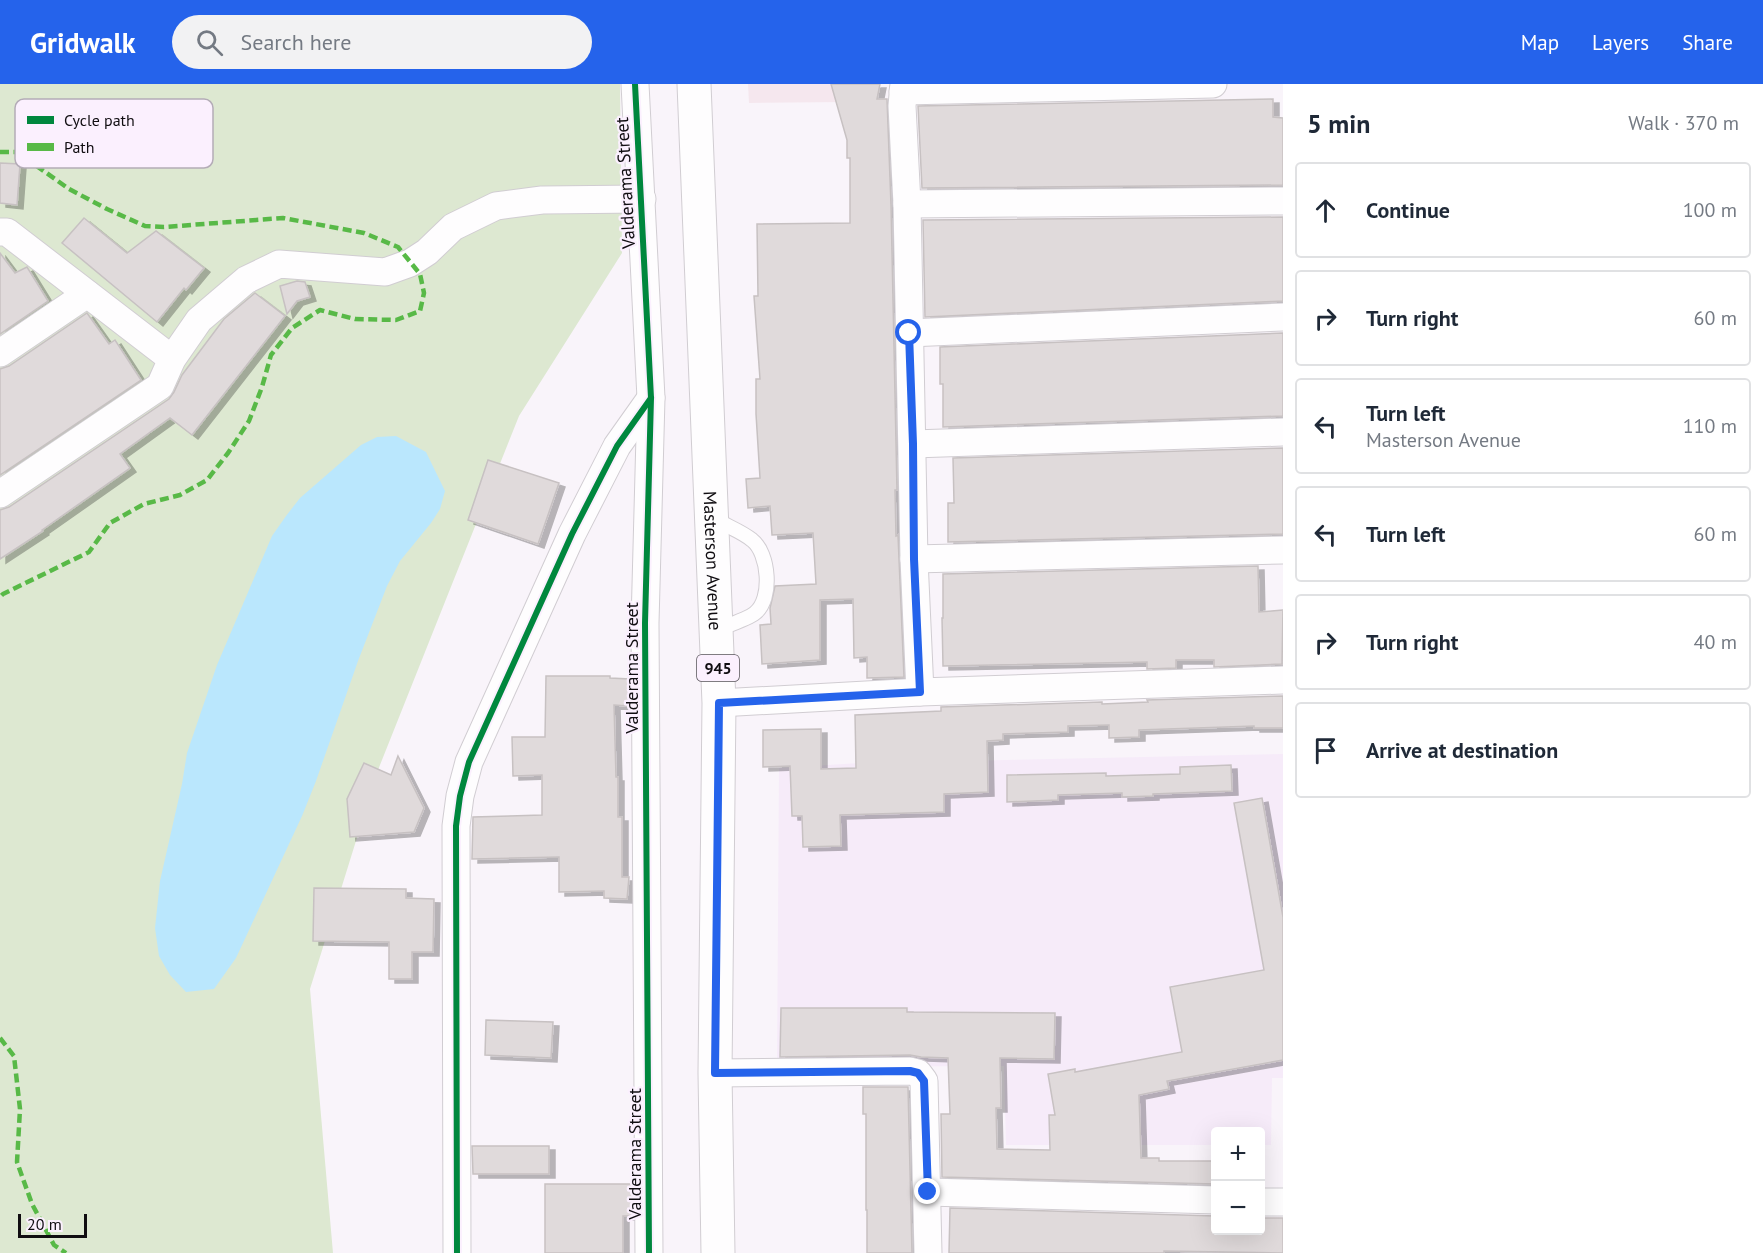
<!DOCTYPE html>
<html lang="en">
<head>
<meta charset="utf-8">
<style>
  :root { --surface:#fff; --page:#f2f2f3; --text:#1f2937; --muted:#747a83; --line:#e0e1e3; --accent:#2563eb }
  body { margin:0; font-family:"PT Sans",sans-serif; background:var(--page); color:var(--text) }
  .controls { position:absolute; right:18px; bottom:18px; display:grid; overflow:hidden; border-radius:6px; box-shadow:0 6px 24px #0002 }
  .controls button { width:54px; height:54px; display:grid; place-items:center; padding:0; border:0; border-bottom:2px solid var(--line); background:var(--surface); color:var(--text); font:30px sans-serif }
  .scale { position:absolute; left:18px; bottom:15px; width:69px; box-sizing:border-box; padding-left:6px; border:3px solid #100d11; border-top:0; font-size:16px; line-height:21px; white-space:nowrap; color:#100d11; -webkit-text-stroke:4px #fbf0fe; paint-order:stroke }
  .stop { position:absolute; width:18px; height:18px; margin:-14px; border:4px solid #2563eb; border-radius:50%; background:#fff }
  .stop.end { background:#2563eb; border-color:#fff; box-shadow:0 2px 6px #0008 }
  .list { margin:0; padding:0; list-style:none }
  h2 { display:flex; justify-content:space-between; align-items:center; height:78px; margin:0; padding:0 24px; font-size:26px }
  h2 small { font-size:20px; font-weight:400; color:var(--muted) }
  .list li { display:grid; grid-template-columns:39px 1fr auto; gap:18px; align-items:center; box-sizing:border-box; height:96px; margin:0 12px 12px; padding:0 12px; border:2px solid var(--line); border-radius:6px }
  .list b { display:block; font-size:22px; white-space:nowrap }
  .list p { margin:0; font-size:20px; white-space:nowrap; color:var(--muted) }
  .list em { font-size:20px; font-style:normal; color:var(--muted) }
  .icon { flex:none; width:33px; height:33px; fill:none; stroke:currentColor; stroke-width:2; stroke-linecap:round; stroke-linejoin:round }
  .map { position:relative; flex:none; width:1283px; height:1169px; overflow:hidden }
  header { display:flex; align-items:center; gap:36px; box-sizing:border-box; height:84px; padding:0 30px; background:var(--accent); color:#fff }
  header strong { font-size:28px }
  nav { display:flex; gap:33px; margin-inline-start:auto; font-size:21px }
  .search { width:420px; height:54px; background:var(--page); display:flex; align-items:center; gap:15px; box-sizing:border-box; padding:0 21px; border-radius:33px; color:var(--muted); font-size:22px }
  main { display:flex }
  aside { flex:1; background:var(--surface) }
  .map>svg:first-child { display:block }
  .commercial { fill:#f5e7ee }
  .built { fill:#f6ebf9 }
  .green { fill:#dde8d1 }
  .water { fill:#bae7fd }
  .building { fill:#e0dadb; stroke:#c7c1c2; stroke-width:1.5; filter:url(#shadow) }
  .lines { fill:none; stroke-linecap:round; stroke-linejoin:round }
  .service-casing { stroke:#d1cdd2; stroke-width:16 }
  .minor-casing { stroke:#d1cdd2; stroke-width:29 }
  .primary-casing { stroke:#d1cdd2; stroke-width:35 }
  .service { stroke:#fefdfe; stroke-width:14 }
  .minor { stroke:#fefdfe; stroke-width:27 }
  .primary { stroke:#fefdfe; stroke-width:33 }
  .quiet { stroke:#58b947; stroke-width:4.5; stroke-dasharray:9 4.5; stroke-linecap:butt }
  .cycleway-casing { stroke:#fbf0fe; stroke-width:10 }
  .cycleway { stroke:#00873e; stroke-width:6 }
  .route { stroke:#2563eb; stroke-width:8 }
  .labels { text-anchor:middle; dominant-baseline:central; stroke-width:4.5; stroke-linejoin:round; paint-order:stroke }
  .shield { fill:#fbf0fe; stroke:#565158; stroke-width:1.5 }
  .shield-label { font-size:16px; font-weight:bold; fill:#100d11 }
  .street-label { font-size:18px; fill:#100d11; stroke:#fbf0fe }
  .key { fill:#fbf0fe; stroke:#b4acb7; stroke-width:1.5 }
  .key-label { font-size:16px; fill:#100d11 }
</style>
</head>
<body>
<header>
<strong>Gridwalk</strong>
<div class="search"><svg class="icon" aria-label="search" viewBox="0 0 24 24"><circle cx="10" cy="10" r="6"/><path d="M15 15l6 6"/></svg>Search here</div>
<nav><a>Map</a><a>Layers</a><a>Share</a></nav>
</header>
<main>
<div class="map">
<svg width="1283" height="1169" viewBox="0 0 1283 1169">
  <defs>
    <filter id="shadow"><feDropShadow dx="6" dy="4" stdDeviation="0" flood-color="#0004"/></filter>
  </defs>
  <rect width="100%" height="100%" fill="#f9f4fa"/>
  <path class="commercial" d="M748 0H848L846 18 749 19Z"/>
  <path class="built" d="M1283 670V994H1272L1271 1061H1261L1260 1048H1216L1215 1061H1006L1004 982 777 983 779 684 860 679Z"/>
  <path class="green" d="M0 0H620L622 169 519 332 378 686 310 905 333 1169H0Z"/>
  <path class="water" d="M396 352 426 368 445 407 440 425 431 439 400 477 387 502 358 577 316 697 302 732 236 874 214 905 186 908 170 891 159 872 155 844 160 797 182 700 187 669 217 581 272 452 286 432 300 414 361 361 377 353Z"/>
  <g class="building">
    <path d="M831 0H880L877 15H887L891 121 897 406H895L896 452 898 451 904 593 867 594V573L854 574 853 515 820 516V576L762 580 760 541 771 540 770 524 775 502 816 500 813 449 772 451 770 422 748 424 746 395 760 394 756 330V295H760L754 212H758L757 140 850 139V74H847V56Z"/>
    <path d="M1273 15V33L1283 34V101L922 104 918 22Z"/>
    <path d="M0 79 20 80 17 121 0 119Z"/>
    <path d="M1283 133V217L925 233 923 136Z"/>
    <path d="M84 134 127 169 156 147 204 184 186 206 184 204 157 238 62 159Z"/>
    <path d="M0 169 15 189 27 183 48 217 0 250Z"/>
    <path d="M297 197 305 198 310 213 297 217 287 230 280 202Z"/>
    <path d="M255 209 285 232 192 351 170 334 120 370 130 384 42 446 43 447 0 475V426L9 423 169 315 174 308 182 291 224 235Z"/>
    <path d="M87 229 109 260 115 256 141 296 0 391V285L9 282Z"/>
    <path d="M1283 249V332L943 343V300H940V263Z"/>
    <path d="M1283 364V450L948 458V419H954L953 374Z"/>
    <path d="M488 376 559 399 538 460 468 436Z"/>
    <path d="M1258 482 1259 528 1283 526 1282 580 1214 583V576H1176V584L1147 585V578L943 582 942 534H943V490Z"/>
    <path d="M546 592H610V594L630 595V622L614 621 616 693H618V733H622V793H629L627 815 604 814V807L559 808V773L472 775 473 733 542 731V691L513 692 512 653H545Z"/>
    <path d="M1283 612V644H1254V642L1139 646V653L1109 654V641L1068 642V648L1003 650V656L987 657 988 708 944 710V728L840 731 841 762 803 763 802 732H792L790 682 763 683V646L821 645V685L856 684 855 631 941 627V623L1102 618V620L1148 618 1147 616Z"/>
    <path d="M398 672 424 724 414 748 350 753 347 715 364 679 391 691Z"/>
    <path d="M1231 681 1232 707 1153 710V712L1122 713V709L1058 711V716L1007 718V691L1106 689V692L1180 690V683Z"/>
    <path d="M1262 714 1283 833V976L1167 997 1169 1005 1139 1011 1141 1074H1159V1077H1215V1100L942 1093 941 1030H950L948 974 921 973 910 971 780 973 781 924H907V928L1055 929 1054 975 1000 974 1001 1024H996L997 1065 1050 1066 1049 1031H1055L1048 990 1075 985V988L1182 968 1170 903 1264 886 1234 719Z"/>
    <path d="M314 804 406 805V814L434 815 433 868H412V895H389V858L313 857Z"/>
    <path d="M486 936 553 938 551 974 485 971Z"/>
    <path d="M863 1003H908L912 1169H867V1126H866V1030H863Z"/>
    <path d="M472 1062H549V1090H473Z"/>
    <path d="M545 1100H633V1132H623V1169H545Z"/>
    <path d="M950 1124 1215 1132V1146H1260V1134H1283V1169L1164 1167V1169H949Z"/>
  </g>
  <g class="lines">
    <defs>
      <path id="service" d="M715 435C726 442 741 447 752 456 769 469 773 515 755 529 748 535 726 542 716 546"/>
      <g id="minor">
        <path d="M635 0 651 314 645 539 649 1169"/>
        <path d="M904 0 902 22 907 120 914 475 920 608"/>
        <path d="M903 7 1213 0"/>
        <path d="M907 120 1283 117"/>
        <path d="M0 148H7L172 275"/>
        <path d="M909 249 1283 233"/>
        <path d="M0 269 87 210"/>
        <path d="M913 360 1283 348"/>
        <path d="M0 410 160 302 172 275 199 236 246 196 279 180 385 188 410 179 427 168 453 143 496 122 542 116 642 115"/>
        <path d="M914 475 1283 466"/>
        <path d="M719 619 920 608 1283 596"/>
        <path d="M715 989 910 987 918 989 924 997 928 1169"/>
        <path d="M928 1108 1216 1116"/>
        <path d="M1260 1118H1283"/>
        <path d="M457 1169 456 742 460 712 469 678 572 450 617 362 651 314"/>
      </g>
      <g id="primary">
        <path id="s1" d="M694 0 719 619 715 989 718 1169"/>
      </g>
    </defs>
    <use href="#service" class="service-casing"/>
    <use href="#minor" class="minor-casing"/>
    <use href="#primary" class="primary-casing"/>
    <use href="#service" class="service"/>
    <use href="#minor" class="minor"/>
    <use href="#primary" class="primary"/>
    <g class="quiet">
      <path d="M0 68H17L69 105 107 125 145 142 164 143 283 134 364 149 398 163 420 190 424 209 420 227 396 236 355 235 320 226 292 244 271 271 262 303 249 337 228 369 207 396 180 411 144 420 110 439 89 468 3 510 0 513"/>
      <path d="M0 954 14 972 20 1025 17 1078 32 1120 54 1161 66 1169"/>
    </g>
    <defs>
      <g id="cycleway">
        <path d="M635 0 651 314 645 539 649 1169"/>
        <path d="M457 1169 456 742 460 712 469 678 572 450 617 362 651 314"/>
      </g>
    </defs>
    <use href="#cycleway" class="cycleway-casing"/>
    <use href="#cycleway" class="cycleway"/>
  </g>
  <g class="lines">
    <path class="route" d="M909 249 913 360 914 475 920 608 719 619 715 989 910 987 918 989 924 997 928 1108"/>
  </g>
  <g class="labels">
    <rect class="shield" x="697" y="571" width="42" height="26" rx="4.5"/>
    <g class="shield-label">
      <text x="718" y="584">945</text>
    </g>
    <g class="street-label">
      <text transform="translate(625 99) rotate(-93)">Valderama Street</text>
      <text stroke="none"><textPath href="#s1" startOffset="477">Masterson Avenue</textPath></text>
      <text transform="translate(631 584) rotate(-90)">Valderama Street</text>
      <text transform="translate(634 1070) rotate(-90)">Valderama Street</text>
    </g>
  </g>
  <rect x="15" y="15" width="198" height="69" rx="9" class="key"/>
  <rect x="27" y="32" width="27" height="8" fill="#00873e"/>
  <rect x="27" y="59" width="27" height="8" fill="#58b947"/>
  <g class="key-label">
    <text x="64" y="42">Cycle path</text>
    <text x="64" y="69">Path</text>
  </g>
</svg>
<div class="controls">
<button>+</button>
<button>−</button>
</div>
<div class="scale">20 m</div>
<div class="stop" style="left:909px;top:249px"></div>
<div class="stop end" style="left:928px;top:1108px"></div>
</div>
<aside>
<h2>5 min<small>Walk · 370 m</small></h2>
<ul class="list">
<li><svg class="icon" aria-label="ahead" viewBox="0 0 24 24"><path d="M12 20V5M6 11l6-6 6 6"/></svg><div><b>Continue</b></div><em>100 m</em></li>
<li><svg class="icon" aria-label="right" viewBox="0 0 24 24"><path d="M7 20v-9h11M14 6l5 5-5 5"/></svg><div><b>Turn right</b></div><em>60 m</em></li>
<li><svg class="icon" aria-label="left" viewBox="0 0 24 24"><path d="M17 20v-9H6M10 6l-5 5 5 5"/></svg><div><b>Turn left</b><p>Masterson Avenue</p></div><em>110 m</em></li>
<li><svg class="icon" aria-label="left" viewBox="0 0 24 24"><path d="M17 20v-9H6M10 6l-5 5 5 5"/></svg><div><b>Turn left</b></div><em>60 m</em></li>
<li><svg class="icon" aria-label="right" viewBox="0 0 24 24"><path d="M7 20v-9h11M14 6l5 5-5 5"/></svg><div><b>Turn right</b></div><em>40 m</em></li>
<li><svg class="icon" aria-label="arrive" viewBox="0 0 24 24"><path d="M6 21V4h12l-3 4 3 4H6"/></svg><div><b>Arrive at destination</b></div></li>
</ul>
</aside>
</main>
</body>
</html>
